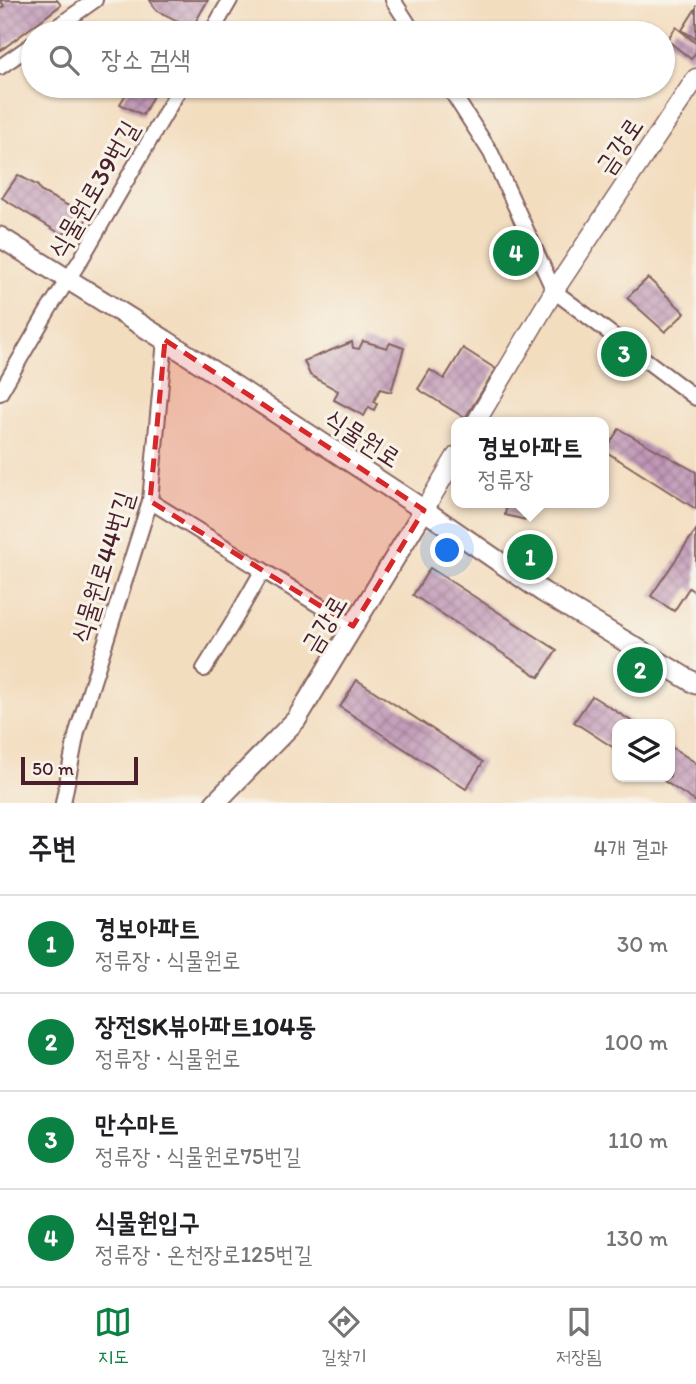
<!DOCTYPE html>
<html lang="ko">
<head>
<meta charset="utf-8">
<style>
  :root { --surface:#fff; --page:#f2f2f2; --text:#202124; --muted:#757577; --line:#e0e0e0; --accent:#0b8043 }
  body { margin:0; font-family:Itim,"Poor Story",sans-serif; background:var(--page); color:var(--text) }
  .controls { position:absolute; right:21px; bottom:21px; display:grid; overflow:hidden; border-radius:14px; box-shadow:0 2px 5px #0004 }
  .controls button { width:63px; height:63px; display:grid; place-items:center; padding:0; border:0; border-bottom:2px solid var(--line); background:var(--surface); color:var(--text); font:35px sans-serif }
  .scale { position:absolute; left:21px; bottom:18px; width:117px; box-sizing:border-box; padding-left:7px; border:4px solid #4a1f2b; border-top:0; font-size:19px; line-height:24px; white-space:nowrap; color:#4a1f2b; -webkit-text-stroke:5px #f7f3e8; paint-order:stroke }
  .you { position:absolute; left:448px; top:551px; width:24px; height:24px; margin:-18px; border:5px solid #fff; border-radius:50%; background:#1a73e8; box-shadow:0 0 0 10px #1a73e833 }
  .badge { display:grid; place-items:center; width:46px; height:46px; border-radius:50%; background:var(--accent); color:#fff; font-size:23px; font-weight:700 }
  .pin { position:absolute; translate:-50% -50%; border:4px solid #fff; box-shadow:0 2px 7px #0006 }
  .popup { position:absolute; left:451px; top:417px; width:158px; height:91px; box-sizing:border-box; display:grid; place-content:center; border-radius:14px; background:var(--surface); filter:drop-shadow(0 2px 5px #0005); font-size:23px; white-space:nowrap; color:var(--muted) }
  .popup b { font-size:26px; color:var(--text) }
  .popup::after { content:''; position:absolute; left:50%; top:100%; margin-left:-14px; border:14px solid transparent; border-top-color:var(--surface) }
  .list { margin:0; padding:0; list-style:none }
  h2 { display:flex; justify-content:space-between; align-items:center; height:91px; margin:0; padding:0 28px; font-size:30px }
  h2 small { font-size:23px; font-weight:400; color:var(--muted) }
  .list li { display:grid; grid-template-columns:46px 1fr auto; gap:21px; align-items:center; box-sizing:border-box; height:98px; padding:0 28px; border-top:2px solid var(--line) }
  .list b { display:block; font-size:26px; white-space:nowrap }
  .list p { margin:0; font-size:23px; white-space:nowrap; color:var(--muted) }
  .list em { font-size:23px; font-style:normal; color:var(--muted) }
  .icon { flex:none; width:38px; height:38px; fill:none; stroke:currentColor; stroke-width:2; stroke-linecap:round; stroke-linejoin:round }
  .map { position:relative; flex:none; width:696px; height:803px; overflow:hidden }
  .search { position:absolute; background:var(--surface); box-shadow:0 2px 5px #0004; left:21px; right:21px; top:21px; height:77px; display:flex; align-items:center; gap:18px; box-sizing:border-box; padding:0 24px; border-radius:38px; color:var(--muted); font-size:26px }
  .sheet { height:483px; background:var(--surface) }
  nav { display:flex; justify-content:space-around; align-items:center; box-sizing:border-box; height:98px; border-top:2px solid var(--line); background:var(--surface); font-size:19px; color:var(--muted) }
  nav a { display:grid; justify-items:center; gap:4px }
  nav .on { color:var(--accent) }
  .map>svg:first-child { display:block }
  .building { fill:url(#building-cross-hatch) }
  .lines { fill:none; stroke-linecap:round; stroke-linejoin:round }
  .minor-casing { stroke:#85625f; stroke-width:18 }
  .tertiary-casing { stroke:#85625f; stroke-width:21 }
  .secondary-casing { stroke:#85625f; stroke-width:23 }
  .minor { stroke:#fff; stroke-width:14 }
  .tertiary { stroke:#fff; stroke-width:18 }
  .secondary { stroke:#fff; stroke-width:19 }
  .marked { fill:#d62828; fill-opacity:0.2; stroke:#d62828; stroke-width:5; stroke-dasharray:14 9; stroke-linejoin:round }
  .labels { text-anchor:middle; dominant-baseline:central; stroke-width:6; stroke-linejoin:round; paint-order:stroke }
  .street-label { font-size:26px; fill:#4a1f2b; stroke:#f7f3e8 }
</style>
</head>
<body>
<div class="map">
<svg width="696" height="803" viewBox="0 0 696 803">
  <defs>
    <pattern id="building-cross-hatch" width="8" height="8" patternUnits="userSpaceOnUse" patternTransform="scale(1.75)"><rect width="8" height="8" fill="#c098b7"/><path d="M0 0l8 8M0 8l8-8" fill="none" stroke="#9e7b95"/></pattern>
  </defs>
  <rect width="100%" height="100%" fill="#f7f3e8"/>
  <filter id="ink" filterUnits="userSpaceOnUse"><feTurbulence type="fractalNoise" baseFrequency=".0143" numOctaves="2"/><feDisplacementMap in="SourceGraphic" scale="14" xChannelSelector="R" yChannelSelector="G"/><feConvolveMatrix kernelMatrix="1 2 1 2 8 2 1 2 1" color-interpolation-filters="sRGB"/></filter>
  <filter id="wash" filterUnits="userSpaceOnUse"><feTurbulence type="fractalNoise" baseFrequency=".00686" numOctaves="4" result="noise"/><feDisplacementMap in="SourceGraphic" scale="28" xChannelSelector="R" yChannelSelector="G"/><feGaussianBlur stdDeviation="1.57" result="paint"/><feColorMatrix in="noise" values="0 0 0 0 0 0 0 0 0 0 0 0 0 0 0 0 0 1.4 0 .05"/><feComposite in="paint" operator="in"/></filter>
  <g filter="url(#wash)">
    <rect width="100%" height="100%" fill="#f3ddbf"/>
    <g id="blocks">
      <g class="building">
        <path d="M0 0H57L61 5 0 51V9L4 6Z"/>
        <path d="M150 0H208L192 28 157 11Z"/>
        <path d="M696 8V39L682 30Z"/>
        <path d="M676 27 696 43V52L691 59 667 40Z"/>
        <path d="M131 86H158L143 115 120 104Z"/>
        <path d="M18 175 38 186 40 191 88 216 80 231 61 234 2 198Z"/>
        <path d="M648 278 685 313 665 332 627 298Z"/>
        <path d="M363 341 387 348 390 343 404 348 391 392 380 389 374 401 377 404 374 410 369 407 364 416 334 400 338 391 310 375 304 361 352 342 353 348 359 349Z"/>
        <path d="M463 348 496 369 465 418 418 389 430 370 444 379Z"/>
        <path d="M619 429 696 472V509L605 451Z"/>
        <path d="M507 503H529L526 520 505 515Z"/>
        <path d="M696 530V593L689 588 674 611 651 596Z"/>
        <path d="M430 568 557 650 539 677 413 595Z"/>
        <path d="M357 680 483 762 466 789 340 707Z"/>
        <path d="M592 696 636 724H617V750L574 722Z"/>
        <path d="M670 746 696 763V802L658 777H670Z"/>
      </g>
    </g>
  </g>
  <g filter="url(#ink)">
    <use href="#blocks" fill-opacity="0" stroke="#85625f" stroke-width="2"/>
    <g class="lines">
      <defs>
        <g id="minor">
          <path d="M393 0 414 33"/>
          <path d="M48 33 95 0"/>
          <path d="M211 33 230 0"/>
          <path d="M0 67 33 44"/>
          <path d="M448 86 491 153 554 291 696 398"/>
          <path d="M0 393 49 309 81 259 181 86"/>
          <path d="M150 501 353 626"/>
          <path d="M204 669 232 624 263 570"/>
          <path d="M63 803 77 732 150 501 165 340"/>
        </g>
        <g id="tertiary">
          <path d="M476 422 554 291 696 78"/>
          <path d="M424 510 456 456"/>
        </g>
        <g id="secondary">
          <path d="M0 237 165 340 424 510 543 592 696 684"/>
          <path d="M215 803 296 720 424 510"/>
        </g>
      </defs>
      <use href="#minor" class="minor-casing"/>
      <use href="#tertiary" class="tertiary-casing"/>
      <use href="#secondary" class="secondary-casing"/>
      <use href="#minor" class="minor"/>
      <use href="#tertiary" class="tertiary"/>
      <use href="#secondary" class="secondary"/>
    </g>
  </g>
  <path class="marked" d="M165 340 424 510 353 626 150 501Z"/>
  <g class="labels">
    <g class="street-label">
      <text transform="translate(619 146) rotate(-56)">금강로</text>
      <text transform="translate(93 189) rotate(-60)">식물원로39번길</text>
      <text transform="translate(363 438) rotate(33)">식물원로</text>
      <text transform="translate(102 567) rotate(-73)">식물원로44번길</text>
      <text transform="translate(324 624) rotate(-59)">금강로</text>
    </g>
  </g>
</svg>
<div class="controls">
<button><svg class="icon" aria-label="layers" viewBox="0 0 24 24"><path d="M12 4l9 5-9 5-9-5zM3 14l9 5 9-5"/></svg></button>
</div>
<div class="scale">50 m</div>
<div class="you"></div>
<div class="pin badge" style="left:530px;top:557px">1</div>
<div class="popup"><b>경보아파트</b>정류장</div>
<div class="pin badge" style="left:640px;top:670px">2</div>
<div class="pin badge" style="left:624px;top:354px">3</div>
<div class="pin badge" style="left:516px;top:253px">4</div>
<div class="search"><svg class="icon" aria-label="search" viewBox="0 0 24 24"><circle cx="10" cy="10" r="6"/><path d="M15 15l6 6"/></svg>장소 검색</div>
</div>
<section class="sheet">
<h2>주변<small>4개 결과</small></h2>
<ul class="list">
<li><span class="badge">1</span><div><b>경보아파트</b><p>정류장 · 식물원로</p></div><em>30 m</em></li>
<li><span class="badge">2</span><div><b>장전SK뷰아파트104동</b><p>정류장 · 식물원로</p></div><em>100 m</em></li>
<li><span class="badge">3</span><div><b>만수마트</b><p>정류장 · 식물원로75번길</p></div><em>110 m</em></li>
<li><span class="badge">4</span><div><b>식물원입구</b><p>정류장 · 온천장로125번길</p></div><em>130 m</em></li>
</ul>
</section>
<nav>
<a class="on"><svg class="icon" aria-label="map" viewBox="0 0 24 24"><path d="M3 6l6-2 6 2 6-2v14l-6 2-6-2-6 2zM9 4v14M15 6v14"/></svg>지도</a>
<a><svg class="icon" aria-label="directions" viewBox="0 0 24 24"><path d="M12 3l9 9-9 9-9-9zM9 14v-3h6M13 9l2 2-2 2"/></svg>길찾기</a>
<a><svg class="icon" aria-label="saved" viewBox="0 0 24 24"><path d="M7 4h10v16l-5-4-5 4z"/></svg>저장됨</a>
</nav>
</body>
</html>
